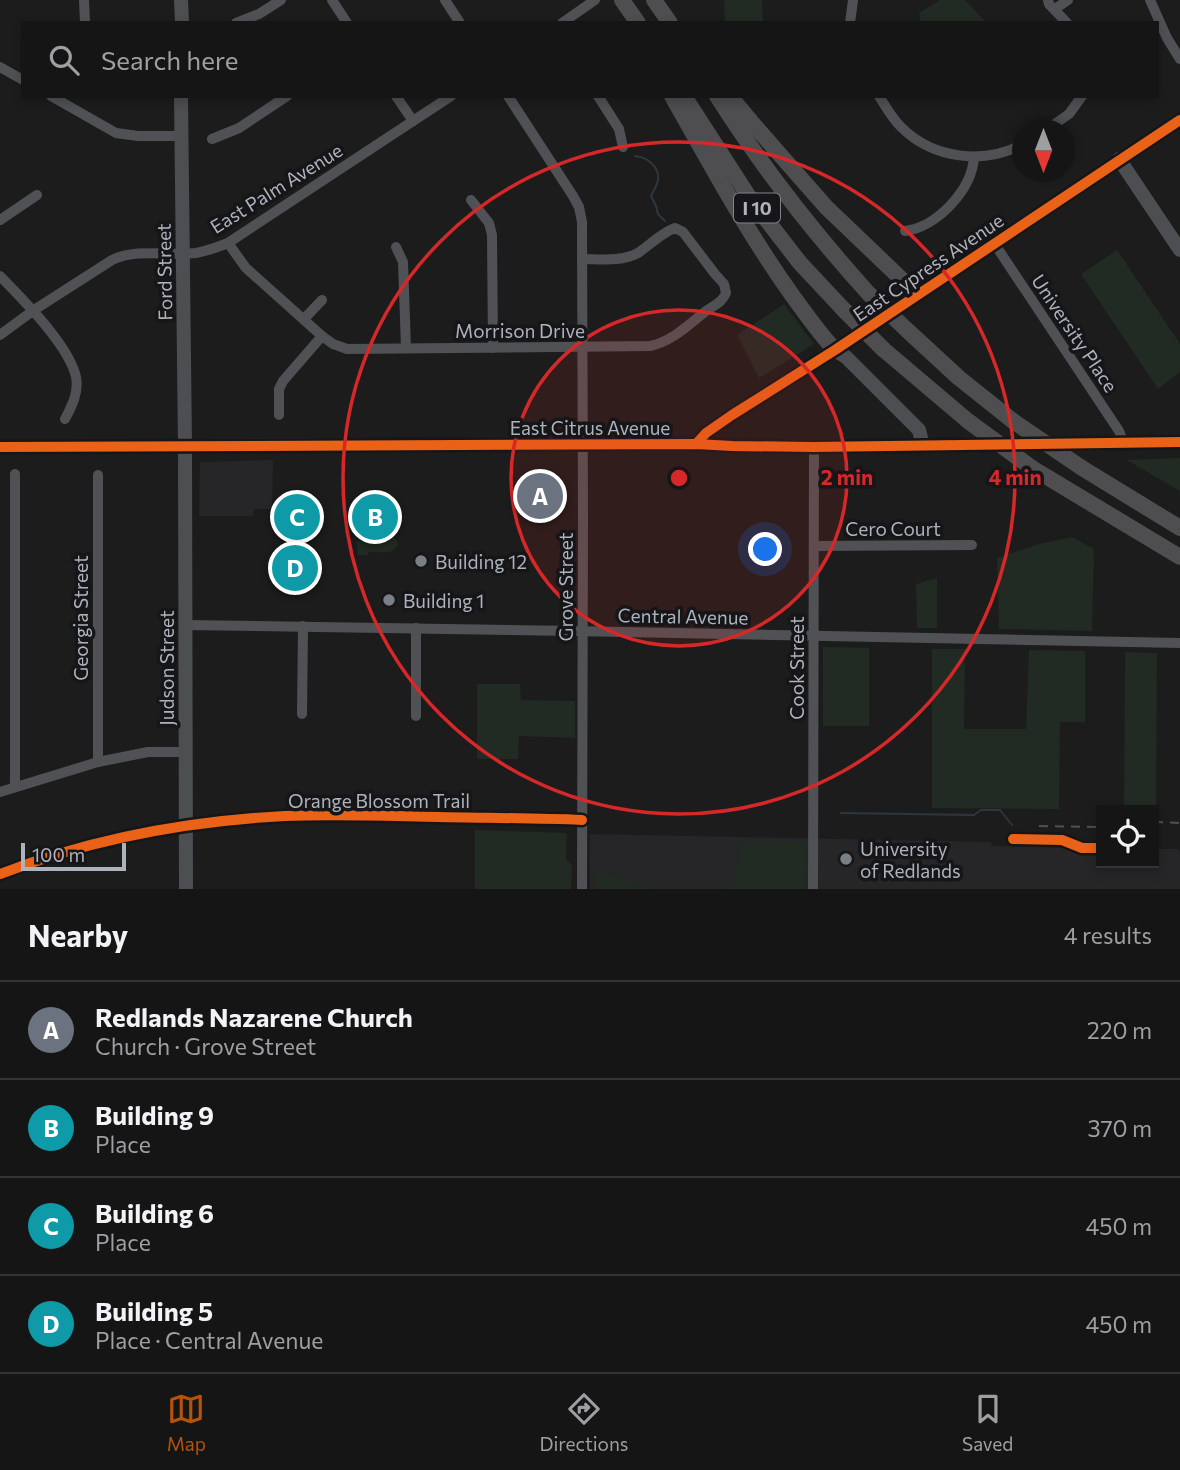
<!DOCTYPE html>
<html lang="en">
<head>
<meta charset="utf-8">
<style>
  :root { --surface:#151515; --page:#222; --text:#f1f3f6; --muted:#9d9fa0; --line:#343434; --accent:#b45309 }
  body { margin:0; font-family:Commissioner,sans-serif; background:var(--page); color:var(--text) }
  .controls { position:absolute; right:21px; bottom:21px; display:grid; overflow:hidden; border-radius:0px; box-shadow:0 4px 10px #0003 }
  .controls button { width:63px; height:63px; display:grid; place-items:center; padding:0; border:0; border-bottom:2px solid var(--line); background:var(--surface); color:var(--text); font:35px sans-serif }
  .compass { position:absolute; left:1012px; top:119px; width:63px; height:63px; border-radius:50%; background:var(--surface); box-shadow:0 4px 10px #0003; rotate:180deg }
  .scale { position:absolute; left:21px; bottom:18px; width:105px; box-sizing:border-box; padding-left:7px; border:4px solid #adb2bd; border-top:0; font-size:19px; line-height:24px; white-space:nowrap; color:#adb2bd; -webkit-text-stroke:5px #161618; paint-order:stroke }
  .you { position:absolute; left:766px; top:550px; width:24px; height:24px; margin:-18px; border:5px solid #fff; border-radius:50%; background:#1a73e8; box-shadow:0 0 0 10px #1a73e833 }
  .badge { display:grid; place-items:center; width:46px; height:46px; border-radius:50%; background:var(--accent); color:#fff; font-size:23px; font-weight:700 }
  .pin { position:absolute; translate:-50% -50%; border:4px solid #fff; box-shadow:0 2px 7px #0006 }
  .list { margin:0; padding:0; list-style:none }
  h2 { display:flex; justify-content:space-between; align-items:center; height:91px; margin:0; padding:0 28px; font-size:30px }
  h2 small { font-size:23px; font-weight:400; color:var(--muted) }
  .list li { display:grid; grid-template-columns:46px 1fr auto; gap:21px; align-items:center; box-sizing:border-box; height:98px; padding:0 28px; border-top:2px solid var(--line) }
  .list b { display:block; font-size:26px; white-space:nowrap }
  .list p { margin:0; font-size:23px; white-space:nowrap; color:var(--muted) }
  .list em { font-size:23px; font-style:normal; color:var(--muted) }
  .icon { flex:none; width:38px; height:38px; fill:none; stroke:currentColor; stroke-width:2; stroke-linecap:round; stroke-linejoin:round }
  .map { position:relative; flex:none; width:1180px; height:889px; overflow:hidden }
  .search { position:absolute; background:var(--surface); box-shadow:0 4px 10px #0003; left:21px; right:21px; top:21px; height:77px; display:flex; align-items:center; gap:18px; box-sizing:border-box; padding:0 24px; border-radius:0px; color:var(--muted); font-size:26px }
  .sheet { height:483px; background:var(--surface) }
  nav { display:flex; justify-content:space-around; align-items:center; box-sizing:border-box; height:98px; border-top:2px solid var(--line); background:var(--surface); font-size:19px; color:var(--muted) }
  nav a { display:grid; justify-items:center; gap:4px }
  nav .on { color:var(--accent) }
  .map>svg:first-child { display:block }
  .built { fill:#262628 }
  .green { fill:#212a23 }
  .lines { fill:none; stroke-linecap:round; stroke-linejoin:round }
  .stream { stroke:#2e373f; stroke-width:2 }
  .minor { stroke:#505155; stroke-width:10 }
  .major { stroke:#4d4e51; stroke-width:14 }
  .highway { stroke:#4e4e51; stroke-width:16 }
  .rail { stroke:#505154; stroke-width:2; stroke-dasharray:9 7; stroke-linecap:butt }
  .highway-bridge { stroke:#4e4e51; stroke-width:16 }
  .cycleway-casing { stroke:#161618; stroke-width:15 }
  .cycleway { stroke:#ea6118; stroke-width:10 }
  .ring { fill:none; stroke:#d62828; stroke-width:3.5 }
  .poi-dot { fill:#7a7e85; stroke:#161618; stroke-width:2.5 }
  .labels { text-anchor:middle; dominant-baseline:central; stroke-width:7; stroke-linejoin:round; paint-order:stroke }
  .shield { fill:#161618; stroke:#80838c; stroke-width:2 }
  .shield-label { font-size:18px; font-weight:bold; fill:#adb2bd }
  .street-label { font-size:19px; fill:#adb2bd; stroke:#161618 }
  .poi-label { font-size:19px; fill:#adb2bd; stroke:#161618; text-anchor:start }
  .centre { fill:#d62828; stroke:#161618; stroke-width:3.5 }
  .ring-label { font-size:21px; text-anchor:middle; font-weight:bold; fill:#d62828; stroke:#161618; stroke-width:7; stroke-linejoin:round; paint-order:stroke }
</style>
</head>
<body>
<div class="map">
<svg width="1180" height="889" viewBox="0 0 1180 889">
  <rect width="100%" height="100%" fill="#1c1c1c"/>
  <g class="built">
    <path d="M273 460 272 509H254L253 516H199L200 462Z"/>
    <path d="M590 834 991 842 992 846 1063 847 1083 855H1101V863H1154V849H1177L1180 852V889H590Z"/>
  </g>
  <g class="green">
    <path d="M724 0H762L763 23H725Z"/>
    <path d="M940 0H965L987 23H921L919 13Z"/>
    <path d="M1117 250 1180 344V372L1158 389 1081 274Z"/>
    <path d="M784 304 814 344 759 378 737 335Z"/>
    <path d="M1180 458V491L1127 460Z"/>
    <path d="M1072 537 1094 549 1092 631 999 629 997 558 1039 544Z"/>
    <path d="M372 538H394L398 542C396 556 380 552 368 552V555H358L357 541H371Z"/>
    <path d="M937 578V628H917L916 584Z"/>
    <path d="M823 647 869 648V726H823Z"/>
    <path d="M932 649H965L964 729H1026L1029 650 1085 651V722H1060L1059 809 932 808Z"/>
    <path d="M1125 652 1157 653 1156 812H1154V810H1124Z"/>
    <path d="M477 684H520L521 700 575 701V738L519 736 518 759H477Z"/>
    <path d="M475 830 567 833 566 859 572 866 571 889H475Z"/>
    <path d="M742 842H807L806 889H718L732 885Z"/>
    <path d="M595 870 655 889H595Z"/>
  </g>
  <g class="lines">
    <g class="stream">
      <path d="M635 156C647 157 659 166 658 179 658 185 653 191 651 196L656 206 658 214 665 221"/>
      <path d="M841 813 974 815 981 810H1000L1012 825"/>
    </g>
    <g class="minor">
      <path d="M84 0 85 23"/>
      <path d="M332 0 347 23"/>
      <path d="M445 0 460 23"/>
      <path d="M1048 0 1049 4 1067 23"/>
      <path d="M1150 0 1167 38 1180 59"/>
      <path d="M1055 9 1068 0"/>
      <path d="M236 23 259 14 281 0"/>
      <path d="M562 23 595 0"/>
      <path d="M850 23 853 0"/>
      <path d="M0 67 23 80"/>
      <path d="M51 96 116 133 138 136H181"/>
      <path d="M396 96 413 121"/>
      <path d="M508 96 573 196 579 207 582 222 583 518 582 889"/>
      <path d="M598 96 619 129 623 147"/>
      <path d="M879 96C886 107 892 118 901 127 933 159 984 165 1023 144"/>
      <path d="M1046 130 1069 114 1082 96"/>
      <path d="M212 139 239 128 287 96"/>
      <path d="M471 200 489 223 492 235 493 348"/>
      <path d="M0 220 37 195"/>
      <path d="M905 231C937 227 972 190 974 157"/>
      <path d="M228 243 246 268 322 336 333 344 347 349 650 346C673 341 688 325 706 311 714 305 722 303 726 293L724 284 715 274 683 232 675 228C661 233 650 245 638 253 621 262 600 259 582 259"/>
      <path d="M994 243 1119 431 1124 444"/>
      <path d="M396 247 403 262 406 348"/>
      <path d="M0 276C23 300 69 345 76 377 79 392 72 406 65 419"/>
      <path d="M304 319 322 300"/>
      <path d="M0 335 34 310 112 260C138 248 168 256 196 253 207 251 218 247 228 243L451 96"/>
      <path d="M279 415V389L283 381 322 336"/>
      <path d="M0 447 185 446"/>
      <path d="M15 474V786"/>
      <path d="M814 546 972 545"/>
      <path d="M186 625 573 631 1180 643"/>
      <path d="M302 714 303 626"/>
      <path d="M416 716V628"/>
      <path d="M98 762V475"/>
      <path d="M0 792 98 762 148 752H185"/>
      <path d="M813 889 814 447"/>
    </g>
    <g class="major">
      <path d="M181 0 182 23"/>
      <path d="M181 96 185 446 186 889"/>
      <path d="M1119 159 1180 250"/>
      <path d="M835 350 846 357 919 430 923 446"/>
      <path d="M696 444 706 433 732 415 835 350 1180 120"/>
      <path d="M185 446 696 444 732 446 814 447 1180 442"/>
    </g>
    <g class="highway">
      <path d="M622 0 638 23"/>
      <path d="M654 0 670 23"/>
      <path d="M672 96C710 163 747 232 792 295 806 314 819 333 835 350"/>
      <path d="M684 96 749 197 800 263 844 310"/>
      <path d="M717 96C762 167 813 232 869 294"/>
      <path d="M730 96 754 125 826 207 917 294"/>
      <path d="M908 331 959 378 1013 421"/>
      <path d="M883 349 968 421"/>
      <path d="M1032 468 1180 557"/>
      <path d="M1082 468 1180 528"/>
    </g>
    <g class="rail">
      <path d="M1154 822 1180 823"/>
      <path d="M1039 826 1101 827"/>
    </g>
    <g class="highway-bridge">
      <path d="M869 294 908 331"/>
      <path d="M844 310 883 349"/>
      <path d="M968 421 1032 468"/>
      <path d="M1013 421 1082 468"/>
    </g>
    <defs>
      <g id="cycleway">
        <path d="M696 444 706 433 732 415 835 350 1180 120"/>
        <path d="M0 447 696 444 732 446 814 447 1180 442"/>
        <path d="M1013 839 1062 840 1082 848H1101"/>
        <path d="M0 874C91 839 187 821 285 816 336 814 387 816 439 817 486 818 534 818 582 820"/>
      </g>
    </defs>
    <use href="#cycleway" class="cycleway-casing"/>
    <use href="#cycleway" class="cycleway"/>
  </g>
  <circle cx="679" cy="478" r="168" fill="#d62828" fill-opacity=".12"/>
  <g class="ring">
    <circle cx="679" cy="478" r="168"/>
    <circle cx="679" cy="478" r="336"/>
  </g>
  <g class="poi-dot">
    <circle cx="421" cy="561" r="7"/>
    <circle cx="389" cy="600" r="7"/>
    <circle cx="846" cy="859" r="7"/>
  </g>
  <g class="labels">
    <rect class="shield" x="734" y="193.5" width="46" height="29" rx="5"/>
    <g class="shield-label">
      <text x="757" y="208">I 10</text>
    </g>
    <g class="street-label">
      <text transform="translate(276 188) rotate(-32)">East Palm Avenue</text>
      <text transform="translate(928 267) rotate(-34)">East Cypress Avenue</text>
      <text transform="translate(164 272) rotate(-91)">Ford Street</text>
      <text x="520" y="330">Morrison Drive</text>
      <text transform="translate(1075 333) rotate(56)">University Place</text>
      <text x="590" y="427">East Citrus Avenue</text>
      <text x="893" y="528">Cero Court</text>
      <text transform="translate(565 587) rotate(-90)">Grove Street</text>
      <text transform="translate(683 616) rotate(1)">Central Avenue</text>
      <text transform="translate(80 618) rotate(-90)">Georgia Street</text>
      <text transform="translate(166 668) rotate(-90)">Judson Street</text>
      <text transform="translate(796 668) rotate(-90)">Cook Street</text>
      <text x="379" y="800">Orange Blossom Trail</text>
    </g>
    <g class="poi-label">
      <text x="435" y="561">Building 12</text>
      <text x="403" y="600">Building 1</text>
      <text x="860" y="848">University<tspan x="860" dy="22">of Redlands</tspan></text>
    </g>
  </g>
  <circle cx="679" cy="478" r="10" class="centre"/>
  <g class="ring-label">
    <text x="847" y="485">2 min</text>
    <text x="1015" y="485">4 min</text>
  </g>
</svg>
<div class="controls">
<button><svg class="icon" aria-label="locate" viewBox="0 0 24 24"><circle cx="12" cy="12" r="6"/><path d="M12 2v4M12 18v4M2 12h4M18 12h4"/></svg></button>
</div>
<svg class="compass" viewBox="-18 -18 36 36"><path d="M0-13l5 13h-10z" fill="#e53935"/><path d="M0 13l5-13h-10z" fill="#9d9fa0"/></svg>
<div class="scale">100 m</div>
<div class="you"></div>
<div class="pin badge" style="left:540px;top:496px;background:#6b7280">A</div>
<div class="pin badge" style="left:375px;top:517px;background:#0f9aa8">B</div>
<div class="pin badge" style="left:297px;top:517px;background:#0f9aa8">C</div>
<div class="pin badge" style="left:295px;top:568px;background:#0f9aa8">D</div>
<div class="search"><svg class="icon" aria-label="search" viewBox="0 0 24 24"><circle cx="10" cy="10" r="6"/><path d="M15 15l6 6"/></svg>Search here</div>
</div>
<section class="sheet">
<h2>Nearby<small>4 results</small></h2>
<ul class="list">
<li><span class="badge" style="background:#6b7280">A</span><div><b>Redlands Nazarene Church</b><p>Church · Grove Street</p></div><em>220 m</em></li>
<li><span class="badge" style="background:#0f9aa8">B</span><div><b>Building 9</b><p>Place</p></div><em>370 m</em></li>
<li><span class="badge" style="background:#0f9aa8">C</span><div><b>Building 6</b><p>Place</p></div><em>450 m</em></li>
<li><span class="badge" style="background:#0f9aa8">D</span><div><b>Building 5</b><p>Place · Central Avenue</p></div><em>450 m</em></li>
</ul>
</section>
<nav>
<a class="on"><svg class="icon" aria-label="map" viewBox="0 0 24 24"><path d="M3 6l6-2 6 2 6-2v14l-6 2-6-2-6 2zM9 4v14M15 6v14"/></svg>Map</a>
<a><svg class="icon" aria-label="directions" viewBox="0 0 24 24"><path d="M12 3l9 9-9 9-9-9zM9 14v-3h6M13 9l2 2-2 2"/></svg>Directions</a>
<a><svg class="icon" aria-label="saved" viewBox="0 0 24 24"><path d="M7 4h10v16l-5-4-5 4z"/></svg>Saved</a>
</nav>
</body>
</html>
